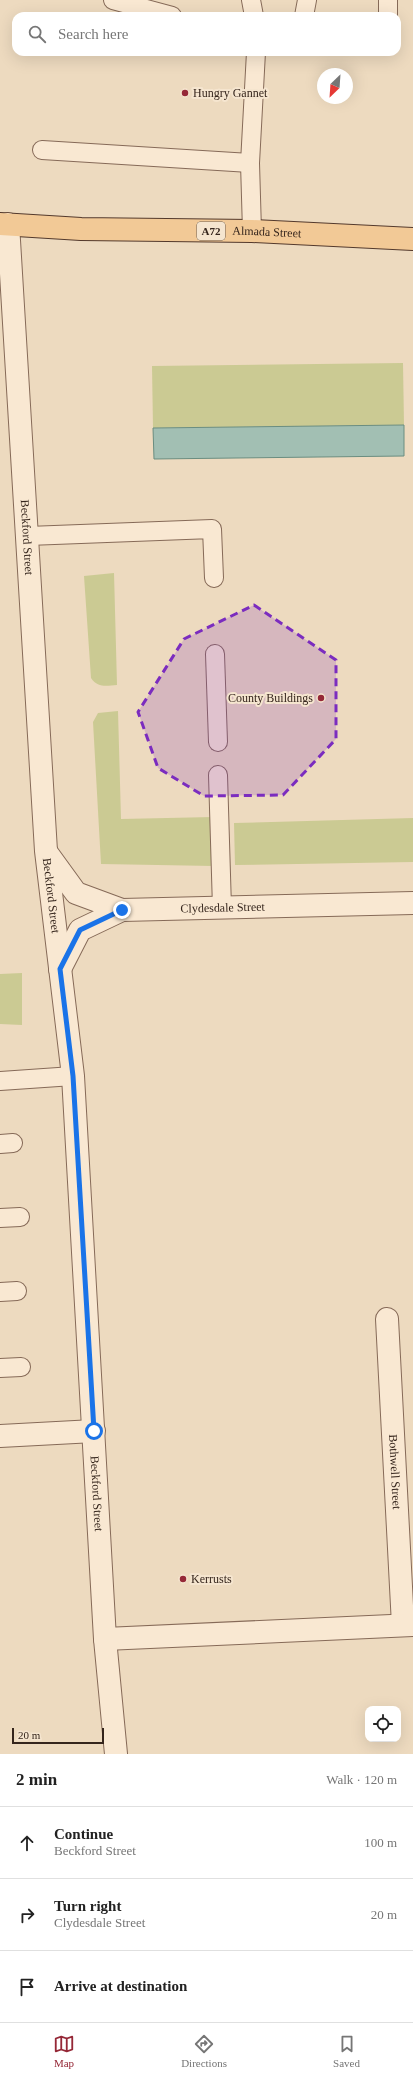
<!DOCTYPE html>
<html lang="en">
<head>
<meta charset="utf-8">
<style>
  :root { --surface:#fff; --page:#f2f2f2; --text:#222; --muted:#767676; --line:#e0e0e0; --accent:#952837 }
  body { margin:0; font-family:Georgia,serif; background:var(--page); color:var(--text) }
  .controls { position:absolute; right:12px; bottom:12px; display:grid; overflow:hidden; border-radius:8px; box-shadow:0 4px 16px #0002 }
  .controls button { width:36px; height:36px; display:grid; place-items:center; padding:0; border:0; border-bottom:1px solid var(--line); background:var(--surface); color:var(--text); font:20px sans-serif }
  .compass { position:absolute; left:317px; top:68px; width:36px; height:36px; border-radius:50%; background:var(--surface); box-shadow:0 4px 16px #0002; rotate:205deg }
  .scale { position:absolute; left:12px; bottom:10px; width:92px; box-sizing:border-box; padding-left:4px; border:2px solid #35251c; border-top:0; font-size:11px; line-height:14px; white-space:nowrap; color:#35251c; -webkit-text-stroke:3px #f5e5cf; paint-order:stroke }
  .stop { position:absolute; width:12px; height:12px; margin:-9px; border:3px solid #1a73e8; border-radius:50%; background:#fff }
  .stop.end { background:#1a73e8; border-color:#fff; box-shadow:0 1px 4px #0008 }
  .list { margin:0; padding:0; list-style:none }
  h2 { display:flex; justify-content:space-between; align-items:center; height:52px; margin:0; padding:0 16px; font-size:17px }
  h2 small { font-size:13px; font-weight:400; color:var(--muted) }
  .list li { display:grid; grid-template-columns:26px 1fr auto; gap:12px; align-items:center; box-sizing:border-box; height:72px; padding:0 16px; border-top:1px solid var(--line) }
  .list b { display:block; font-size:15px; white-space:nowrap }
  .list p { margin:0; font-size:13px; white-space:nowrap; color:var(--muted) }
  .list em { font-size:13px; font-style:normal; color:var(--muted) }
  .icon { flex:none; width:22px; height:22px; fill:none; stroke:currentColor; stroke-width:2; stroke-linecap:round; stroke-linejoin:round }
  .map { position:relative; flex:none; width:413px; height:1754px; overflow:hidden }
  .search { position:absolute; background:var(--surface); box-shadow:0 4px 16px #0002; left:12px; right:12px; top:12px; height:44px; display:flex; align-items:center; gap:10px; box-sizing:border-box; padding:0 14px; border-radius:12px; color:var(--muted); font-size:15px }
  .sheet { height:268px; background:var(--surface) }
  nav { display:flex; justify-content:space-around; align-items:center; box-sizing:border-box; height:56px; border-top:1px solid var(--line); background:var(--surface); font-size:11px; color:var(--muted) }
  nav a { display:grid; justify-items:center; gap:2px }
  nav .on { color:var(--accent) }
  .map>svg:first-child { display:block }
  .green { fill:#cbca93 }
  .water { fill:#a2bfb3; stroke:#6a8d80 }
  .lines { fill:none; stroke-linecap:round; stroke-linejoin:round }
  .lane-casing { stroke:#866a58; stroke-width:20 }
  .street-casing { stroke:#866a58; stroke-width:24 }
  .primary-casing { stroke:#53392c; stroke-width:24 }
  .lane { stroke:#f9e8d2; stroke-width:18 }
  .street { stroke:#f9e8d2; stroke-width:22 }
  .primary { stroke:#f2c996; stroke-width:22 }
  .route { stroke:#1a73e8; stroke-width:5 }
  .marked { fill:#7b2cbf; fill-opacity:0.2; stroke:#7b2cbf; stroke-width:3; stroke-dasharray:8 5; stroke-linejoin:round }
  .poi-dot { fill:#952837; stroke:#f5e5cf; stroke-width:1.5 }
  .labels { text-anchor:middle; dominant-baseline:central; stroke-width:4; stroke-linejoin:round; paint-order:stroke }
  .shield { fill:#f5e5cf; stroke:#6f5f52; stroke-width:1 }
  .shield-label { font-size:11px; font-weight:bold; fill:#35251c }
  .poi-label { font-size:12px; fill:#35251c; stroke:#f5e5cf; text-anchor:start }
  .street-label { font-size:12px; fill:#35251c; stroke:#f5e5cf }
</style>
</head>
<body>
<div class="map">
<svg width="413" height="1754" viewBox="0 0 413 1754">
  <rect width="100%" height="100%" fill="#eddabf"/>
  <g class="green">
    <path d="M403 363 404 425 153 428 152 366Z"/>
    <path d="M114 573 117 685C106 686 98 688 91 678L84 576Z"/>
    <path d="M118 711 121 819 213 817 214 866 101 864 93 722 98 713Z"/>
    <path d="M413 818V862L235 865 234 823Z"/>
    <path d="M22 973V1025L0 1024V974Z"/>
  </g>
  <path class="water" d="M404 425V456L154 459 153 428Z"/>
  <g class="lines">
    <defs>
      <g id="lane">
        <path d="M113 0 172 16"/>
        <path d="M251 0 254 16"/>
        <path d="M388 0V16"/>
        <path d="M304 16 307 0"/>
        <path d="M42 150 250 163"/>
        <path d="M252 231 250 163 256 52"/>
        <path d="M28 536 212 529 214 578"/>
        <path d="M215 654 218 742"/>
        <path d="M218 775 222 908"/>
        <path d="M0 1081 73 1076"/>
        <path d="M0 1144 13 1143"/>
        <path d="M0 1218 20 1217"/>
        <path d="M0 1292 17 1291"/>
        <path d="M0 1368 21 1367"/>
      </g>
      <g id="street">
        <path id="s1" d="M8 224 46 851 73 1076 105 1639 116 1754"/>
        <path d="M47 853 76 893 122 910"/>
        <path id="s2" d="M60 969 80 930 122 910 413 903"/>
        <path id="s3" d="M387 1319 403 1625"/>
        <path d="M0 1436 94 1431"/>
        <path d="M105 1639 413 1625"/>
      </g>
      <g id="primary">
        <path id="s4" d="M0 224 81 229 252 231 413 239"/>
      </g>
    </defs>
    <use href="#lane" class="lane-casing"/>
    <use href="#street" class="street-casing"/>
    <use href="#primary" class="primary-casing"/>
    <use href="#lane" class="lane"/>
    <use href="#street" class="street"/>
    <use href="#primary" class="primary"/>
  </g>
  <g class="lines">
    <path class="route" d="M94 1431 73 1076 60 969 80 930 122 910"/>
  </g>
  <path class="marked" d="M254 605 336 660V739L283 795 204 796 158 768 138 712 184 639Z"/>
  <g class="poi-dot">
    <circle cx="185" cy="93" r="4"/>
    <circle cx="321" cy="698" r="4"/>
    <circle cx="183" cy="1579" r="4"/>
  </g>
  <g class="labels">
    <rect class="shield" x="197" y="222" width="28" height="18" rx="3"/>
    <g class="shield-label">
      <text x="211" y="231">A72</text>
    </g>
    <g class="poi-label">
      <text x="193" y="93">Hungry Gannet</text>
      <text x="313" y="698" text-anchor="end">County Buildings</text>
      <text x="191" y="1579">Kerrusts</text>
    </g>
    <g class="street-label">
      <text stroke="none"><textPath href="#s4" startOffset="267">Almada Street</textPath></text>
      <text stroke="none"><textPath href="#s1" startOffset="314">Beckford Street</textPath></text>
      <text stroke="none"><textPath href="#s1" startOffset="673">Beckford Street</textPath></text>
      <text stroke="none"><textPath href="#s2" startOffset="191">Clydesdale Street</textPath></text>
      <text stroke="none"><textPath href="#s3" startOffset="153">Bothwell Street</textPath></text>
      <text stroke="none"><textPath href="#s1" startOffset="1273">Beckford Street</textPath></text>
    </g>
  </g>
</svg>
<div class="controls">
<button><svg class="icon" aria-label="locate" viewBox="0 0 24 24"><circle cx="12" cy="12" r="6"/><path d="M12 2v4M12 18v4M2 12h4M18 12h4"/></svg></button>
</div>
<svg class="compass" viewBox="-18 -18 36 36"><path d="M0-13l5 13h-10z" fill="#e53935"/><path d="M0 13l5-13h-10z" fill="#767676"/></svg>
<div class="scale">20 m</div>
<div class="stop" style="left:94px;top:1431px"></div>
<div class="stop end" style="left:122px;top:910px"></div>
<div class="search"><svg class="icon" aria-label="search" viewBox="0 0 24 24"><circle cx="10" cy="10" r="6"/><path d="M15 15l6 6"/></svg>Search here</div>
</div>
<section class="sheet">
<h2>2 min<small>Walk · 120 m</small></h2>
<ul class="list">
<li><svg class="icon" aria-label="ahead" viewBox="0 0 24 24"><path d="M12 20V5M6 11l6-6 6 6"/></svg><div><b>Continue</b><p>Beckford Street</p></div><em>100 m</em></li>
<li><svg class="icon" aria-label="right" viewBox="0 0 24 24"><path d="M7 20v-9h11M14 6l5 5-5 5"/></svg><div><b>Turn right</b><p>Clydesdale Street</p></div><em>20 m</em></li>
<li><svg class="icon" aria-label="arrive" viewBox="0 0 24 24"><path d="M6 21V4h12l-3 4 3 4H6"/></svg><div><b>Arrive at destination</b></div></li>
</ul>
</section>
<nav>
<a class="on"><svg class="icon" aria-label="map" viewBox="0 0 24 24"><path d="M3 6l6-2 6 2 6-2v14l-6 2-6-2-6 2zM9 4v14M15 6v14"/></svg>Map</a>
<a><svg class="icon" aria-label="directions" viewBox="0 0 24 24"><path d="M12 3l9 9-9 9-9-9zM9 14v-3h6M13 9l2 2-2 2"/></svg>Directions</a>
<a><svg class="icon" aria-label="saved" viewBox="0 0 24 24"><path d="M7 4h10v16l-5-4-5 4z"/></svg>Saved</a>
</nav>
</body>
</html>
